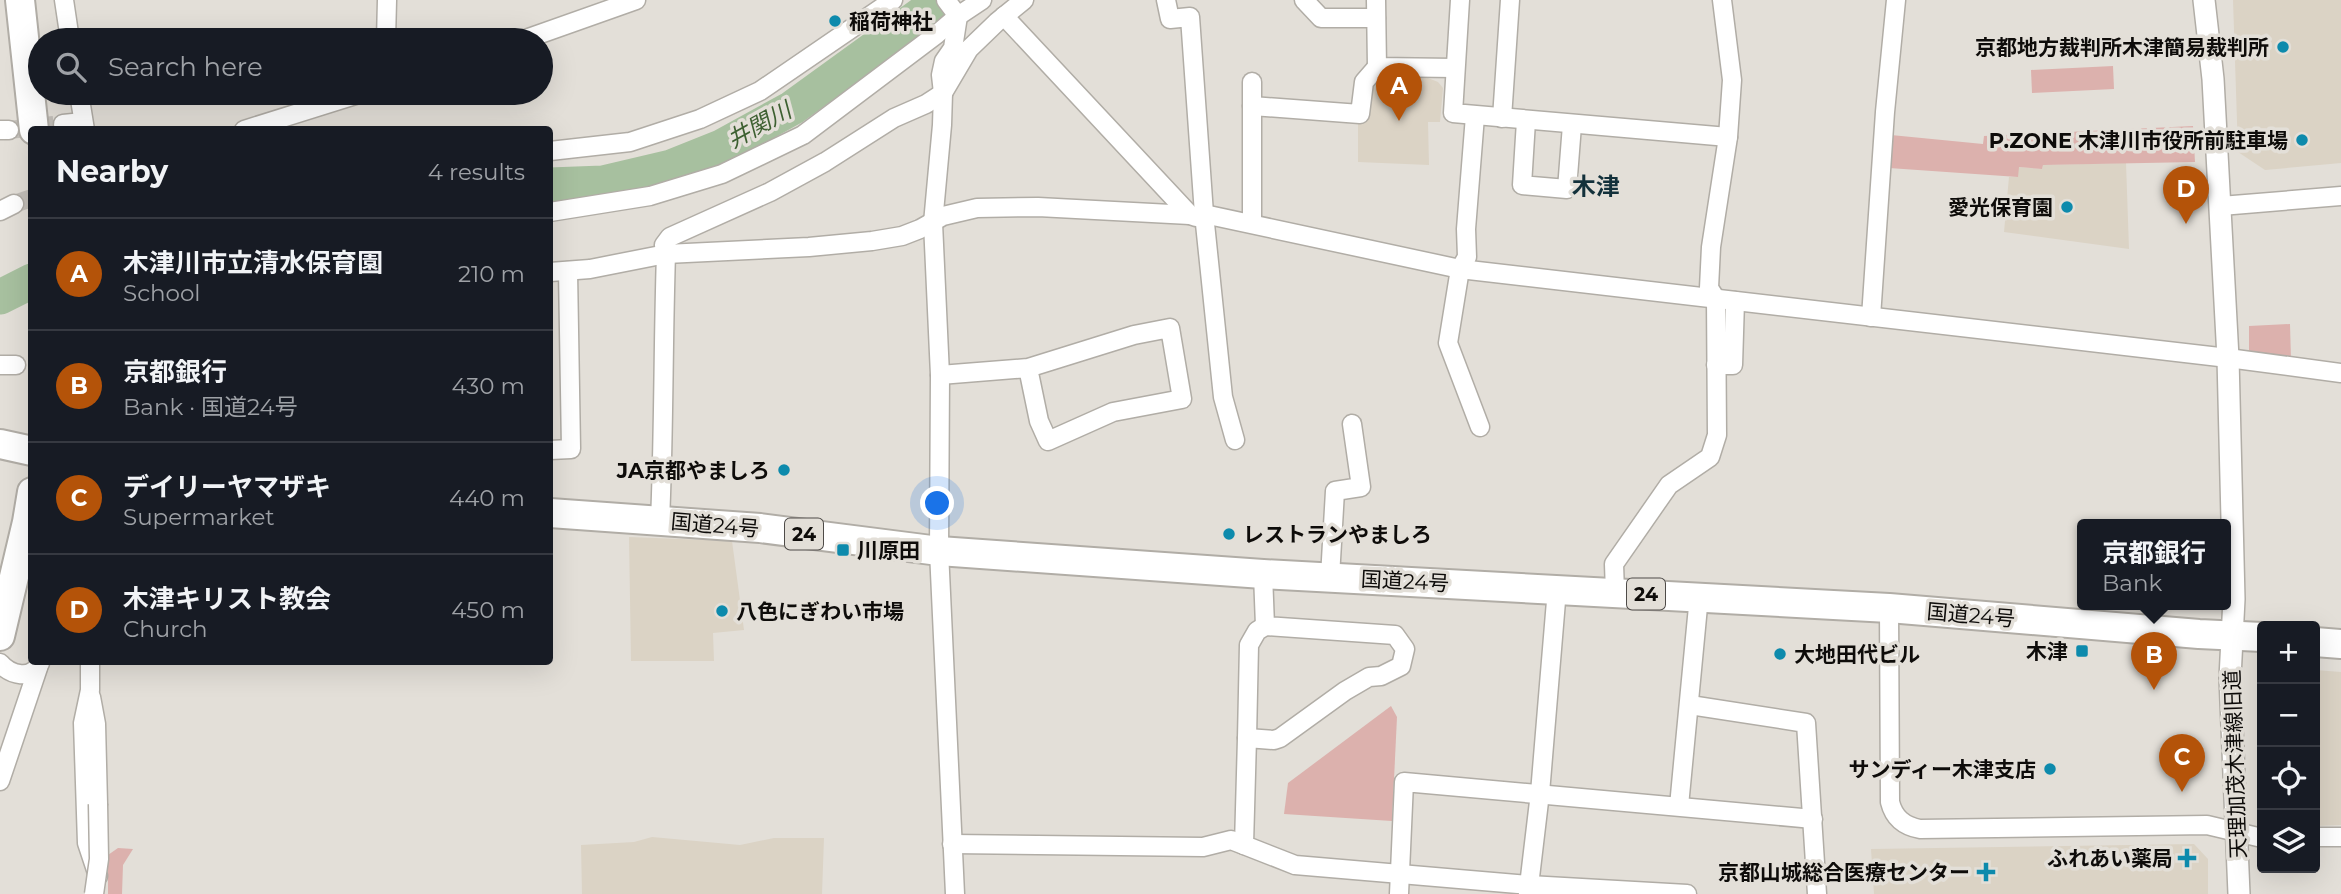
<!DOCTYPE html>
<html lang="en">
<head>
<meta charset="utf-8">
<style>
  :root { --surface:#171b24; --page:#20242c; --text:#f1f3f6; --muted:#9ea1a6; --line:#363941; --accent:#b45309 }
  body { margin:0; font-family:Montserrat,"Noto Sans JP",sans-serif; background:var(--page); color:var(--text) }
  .controls { position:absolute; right:21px; bottom:21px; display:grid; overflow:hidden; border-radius:7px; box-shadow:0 7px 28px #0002 }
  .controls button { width:63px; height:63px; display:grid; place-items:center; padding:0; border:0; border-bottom:2px solid var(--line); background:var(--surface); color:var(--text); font:35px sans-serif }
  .you { position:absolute; left:938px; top:504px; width:24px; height:24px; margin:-18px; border:5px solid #fff; border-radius:50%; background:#1a73e8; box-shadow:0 0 0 10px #1a73e833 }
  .badge { display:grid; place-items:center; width:46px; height:46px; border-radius:50%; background:var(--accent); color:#fff; font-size:23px; font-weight:700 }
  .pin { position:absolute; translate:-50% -58px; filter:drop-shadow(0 2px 4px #0008) }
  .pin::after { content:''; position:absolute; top:37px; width:24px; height:21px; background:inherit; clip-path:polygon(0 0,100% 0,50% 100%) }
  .popup { position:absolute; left:2077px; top:519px; width:154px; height:91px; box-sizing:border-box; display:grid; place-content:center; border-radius:7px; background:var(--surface); filter:drop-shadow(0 2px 5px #0005); font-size:23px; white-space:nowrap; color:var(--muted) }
  .popup b { font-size:26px; color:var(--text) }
  .popup::after { content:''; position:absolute; left:50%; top:100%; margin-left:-14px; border:14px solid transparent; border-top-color:var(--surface) }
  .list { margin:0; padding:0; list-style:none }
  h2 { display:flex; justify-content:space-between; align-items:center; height:91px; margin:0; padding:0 28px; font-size:30px }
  h2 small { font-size:23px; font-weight:400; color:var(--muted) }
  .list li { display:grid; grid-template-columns:46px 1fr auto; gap:21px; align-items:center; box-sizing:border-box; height:112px; padding:0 28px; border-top:2px solid var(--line) }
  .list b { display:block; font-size:26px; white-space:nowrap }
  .list p { margin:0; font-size:23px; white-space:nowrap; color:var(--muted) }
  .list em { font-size:23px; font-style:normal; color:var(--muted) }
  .icon { flex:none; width:38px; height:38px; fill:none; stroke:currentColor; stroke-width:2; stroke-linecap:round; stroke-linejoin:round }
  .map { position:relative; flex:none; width:2341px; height:894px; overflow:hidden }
  .search { position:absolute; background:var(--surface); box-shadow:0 7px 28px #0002; left:28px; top:28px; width:525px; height:77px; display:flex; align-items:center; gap:18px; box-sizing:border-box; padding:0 24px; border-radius:38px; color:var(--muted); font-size:26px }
  .panel { position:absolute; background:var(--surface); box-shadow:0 7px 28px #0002; left:28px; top:126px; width:525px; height:539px; border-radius:7px }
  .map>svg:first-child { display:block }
  .built { fill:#dbd3c5 }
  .green { fill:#dcb1ad }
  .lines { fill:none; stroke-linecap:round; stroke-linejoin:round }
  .river { stroke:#a7c09f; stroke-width:35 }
  .minor-tunnel { stroke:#c3bfb9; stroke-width:18; stroke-dasharray:18 9; stroke-linecap:butt }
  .minor-casing { stroke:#b1ada6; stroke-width:21 }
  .tertiary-casing { stroke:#b1ada6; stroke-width:24 }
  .trunk-casing { stroke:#b1ada6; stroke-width:32 }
  .minor { stroke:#fff; stroke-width:18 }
  .tertiary { stroke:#fff; stroke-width:21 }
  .trunk { stroke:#fff; stroke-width:28 }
  .minor-bridge-casing { stroke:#b1ada6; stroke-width:21; stroke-linecap:butt }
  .minor-bridge { stroke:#fff; stroke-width:18 }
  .poi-dot { fill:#0d8aac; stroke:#e3dfd8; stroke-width:2.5 }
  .labels { text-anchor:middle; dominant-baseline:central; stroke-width:7; stroke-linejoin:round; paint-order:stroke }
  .shield { fill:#e3dfd8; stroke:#4e4b48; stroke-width:2 }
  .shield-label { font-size:19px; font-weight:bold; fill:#0e0c0a }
  .poi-label { font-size:21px; font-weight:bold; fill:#0e0c0a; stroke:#e3dfd8; text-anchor:end }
  .street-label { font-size:21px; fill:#0e0c0a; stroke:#e3dfd8 }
  .water-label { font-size:23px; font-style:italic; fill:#3d6031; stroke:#e3dfd8 }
  .quarter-label { font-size:24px; font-weight:bold; fill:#13313b; stroke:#e3dfd8 }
</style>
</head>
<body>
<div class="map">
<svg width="2341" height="894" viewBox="0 0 2341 894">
  <rect width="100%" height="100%" fill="#e3dfd8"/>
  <g class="built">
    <path d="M2233 0H2341V163L2265 170 2238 152Z"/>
    <path d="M1378 76 1428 78 1438 82 1443 88 1440 122H1428L1429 165 1358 162V120H1367L1369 84Z"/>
    <path d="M2126 163 2129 249 2004 232 2009 177H2018V167L2042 169 2043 165Z"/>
    <path d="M629 537 732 541 744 630 713 633 714 661H631Z"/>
    <path d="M2315 670 2341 672V825L2315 826Z"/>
    <path d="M652 837 740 845 774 838H824L822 894H582L581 845 634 842Z"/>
    <path d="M2194 844 2208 859V894H1874L1871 849Z"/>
  </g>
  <g class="green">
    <path d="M2113 66 2114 89 2032 93 2031 70Z"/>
    <path d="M2193 126 2195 162 2043 165 2042 169 2019 167 2018 177 1889 168 1891 135 1983 144 1984 136Z"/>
    <path d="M2290 324 2291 360 2249 352V326Z"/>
    <path d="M1391 706 1397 717 1392 821 1284 814 1288 783Z"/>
    <path d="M118 848 133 849 123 865 122 894H108V855Z"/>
  </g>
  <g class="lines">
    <g class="river">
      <path d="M550 185 603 183 671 167 721 147 792 108 941 0"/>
      <path d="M0 297 32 281"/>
    </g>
    <g class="minor-tunnel">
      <path d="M9 130 63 124"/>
      <path d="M14 204 32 198"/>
    </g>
    <defs>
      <g id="minor">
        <path d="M64 0 70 40"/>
        <path d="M946 0 958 16 953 48 944 61 941 75 943 93 942 125 933 223 940 375 939 551 955 894"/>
        <path d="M1166 0 1170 19 1190 17 1204 214 1223 397 1235 440"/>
        <path d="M1304 0 1321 18H1376"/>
        <path d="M1376 0 1377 67 1455 68"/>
        <path d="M1460 0 1453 113 1728 137"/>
        <path d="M1004 16 1190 215"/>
        <path d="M386 40 387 0"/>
        <path d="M523 40 636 0"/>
        <path d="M79 93 85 130"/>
        <path d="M1252 106 1360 114 1364 82 1377 67"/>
        <path d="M1475 116 1466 229 1467 257 1460 269 1448 343 1480 427"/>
        <path d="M1502 118 1510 0"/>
        <path d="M1526 121 1522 185 1567 189 1572 125"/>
        <path d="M63 124 83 122"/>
        <path d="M0 130H9"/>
        <path d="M244 130 362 93"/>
        <path d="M550 151 630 142 700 119 760 91 893 0"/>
        <path d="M2221 206 2341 196"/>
        <path d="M0 211 14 204"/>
        <path d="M550 212 650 196 722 174 803 135 937 34 958 16 982 0"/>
        <path d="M1252 223V82"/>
        <path d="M550 272 590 269 666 254 809 247 872 241 902 236 920 229 943 216 977 208 1038 207 1190 215 1196 217 1204 214 1460 269 2228 358 2341 373"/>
        <path d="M1871 317 1885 112 1896 0"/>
        <path d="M0 365H16"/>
        <path d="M1716 365H1733L1735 301"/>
        <path d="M940 375 1028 368 1134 335 1170 328 1182 399 1113 412 1048 441 1039 421 1028 368"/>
        <path d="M550 450 571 449 568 271"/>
        <path d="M660 521C664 432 663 343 666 254L664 245 670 237 770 192 825 162 894 118 926 104 943 93 969 49 997 22 1024 0"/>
        <path d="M1263 574 1265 626 1395 635 1405 649 1401 666 1381 676 1369 677 1345 691 1280 738 1274 740 1247 738 1244 845 1295 865 1529 885 1687 894"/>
        <path d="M1330 577 1335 491 1361 487 1352 424"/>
        <path d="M1615 593 1614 564 1669 485 1710 457 1717 435 1716 299 1709 288 1711 247 1728 137 1732 80 1722 0"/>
        <path d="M1889 608 1890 802C1894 818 1904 826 1920 829L2207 825 2262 838"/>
        <path d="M90 662V690L83 723 87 843 98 876"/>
        <path d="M0 663C10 675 32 681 40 663"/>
        <path d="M91 697 96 724 98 804"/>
        <path d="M1690 705 1806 723 1817 894"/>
        <path d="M1247 738 1249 645 1257 631 1265 626"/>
        <path d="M0 781 38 668"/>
        <path d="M1679 806 1699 596"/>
        <path d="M2315 837H2341"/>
        <path d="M952 844 1203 847 1231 840 1244 845"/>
        <path d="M1399 894 1404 782 1813 819"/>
        <path d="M1528 894 1540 793 1557 589"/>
      </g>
      <path id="tertiary" d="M2204 0 2213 79 2228 358 2234 599 2230 678 2239 894"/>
      <g id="trunk">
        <path d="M20 0 34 130"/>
        <path d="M0 444 32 451"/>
        <path d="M550 513 760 528 939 551 1263 574 1889 608 2199 634 2262 637"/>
        <path d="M0 636 27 522 32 492"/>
        <path d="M2315 642 2341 644"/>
      </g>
    </defs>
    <use href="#minor" class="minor-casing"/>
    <use href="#tertiary" class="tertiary-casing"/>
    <use href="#trunk" class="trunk-casing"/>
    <use href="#minor" class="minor"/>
    <use href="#tertiary" class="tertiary"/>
    <use href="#trunk" class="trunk"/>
    <defs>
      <path id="minor-bridge" d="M94 894 99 859 98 804"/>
    </defs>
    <use href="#minor-bridge" class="minor-bridge-casing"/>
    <use href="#minor-bridge" class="minor-bridge"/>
  </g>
  <g class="poi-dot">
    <circle cx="835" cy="21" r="7"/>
    <circle cx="2283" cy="47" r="7"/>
    <circle cx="2302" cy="140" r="7"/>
    <circle cx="2067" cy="207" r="7"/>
    <circle cx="784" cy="470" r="7"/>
    <circle cx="1229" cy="534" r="7"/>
    <rect x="836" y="543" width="14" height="14" rx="3.5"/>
    <circle cx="722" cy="611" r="7"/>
    <rect x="2075" y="644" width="14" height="14" rx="3.5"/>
    <circle cx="1780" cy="654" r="7"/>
    <circle cx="2050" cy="769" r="7"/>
    <path d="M2183.5 847.5h7v7h7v7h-7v7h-7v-7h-7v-7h7z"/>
    <path d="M1982.5 861.5h7v7h7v7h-7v7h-7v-7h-7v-7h7z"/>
  </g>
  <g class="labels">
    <g class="shield">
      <rect x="785" y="518.5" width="38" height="31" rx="5"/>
      <rect x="1627" y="578.5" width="38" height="31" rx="5"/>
    </g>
    <g class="shield-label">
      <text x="804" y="534">24</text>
      <text x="1646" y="594">24</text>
    </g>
    <g class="poi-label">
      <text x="849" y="21" text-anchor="start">稲荷神社</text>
      <text x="2269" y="47">京都地方裁判所木津簡易裁判所</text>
      <text x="2288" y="140">P.ZONE 木津川市役所前駐車場</text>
      <text x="2053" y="207">愛光保育園</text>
      <text x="770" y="470">JA京都やましろ</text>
      <text x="1243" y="534" text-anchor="start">レストランやましろ</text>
      <text x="857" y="550" text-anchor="start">川原田</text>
      <text x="736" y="611" text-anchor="start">八色にぎわい市場</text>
      <text x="2068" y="651">木津</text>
      <text x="1794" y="654" text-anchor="start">大地田代ビル</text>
      <text x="2036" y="769">サンディー木津支店</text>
      <text x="2173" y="858">ふれあい薬局</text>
      <text x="1970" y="872">京都山城総合医療センター</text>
    </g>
    <g class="street-label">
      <text transform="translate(715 525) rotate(5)">国道24号</text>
      <text transform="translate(1405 581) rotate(3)">国道24号</text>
      <text transform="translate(1971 615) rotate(5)">国道24号</text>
      <text transform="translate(2235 764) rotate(-92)">天理加茂木津線旧道</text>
    </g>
    <g class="water-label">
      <text transform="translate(759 125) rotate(-29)">井関川</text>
    </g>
    <g class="quarter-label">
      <text x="1596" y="186">木津</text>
    </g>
  </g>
</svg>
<div class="controls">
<button>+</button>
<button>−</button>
<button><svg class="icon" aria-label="locate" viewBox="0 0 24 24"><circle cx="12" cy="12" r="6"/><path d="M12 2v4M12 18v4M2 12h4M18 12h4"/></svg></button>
<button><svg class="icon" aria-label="layers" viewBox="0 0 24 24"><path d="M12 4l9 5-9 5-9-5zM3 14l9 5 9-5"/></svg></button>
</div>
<div class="you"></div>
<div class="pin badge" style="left:1399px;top:121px">A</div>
<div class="pin badge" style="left:2154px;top:690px">B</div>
<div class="popup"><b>京都銀行</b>Bank</div>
<div class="pin badge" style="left:2182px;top:792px">C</div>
<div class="pin badge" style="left:2186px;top:224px">D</div>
<div class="search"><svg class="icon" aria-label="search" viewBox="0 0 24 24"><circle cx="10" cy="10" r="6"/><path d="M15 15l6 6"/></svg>Search here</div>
<section class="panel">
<h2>Nearby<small>4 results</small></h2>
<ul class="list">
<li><span class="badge">A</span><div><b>木津川市立清水保育園</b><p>School</p></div><em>210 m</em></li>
<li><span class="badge">B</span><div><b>京都銀行</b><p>Bank · 国道24号</p></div><em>430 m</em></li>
<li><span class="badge">C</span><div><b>デイリーヤマザキ</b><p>Supermarket</p></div><em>440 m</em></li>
<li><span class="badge">D</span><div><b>木津キリスト教会</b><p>Church</p></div><em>450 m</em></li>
</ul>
</section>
</div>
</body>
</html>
